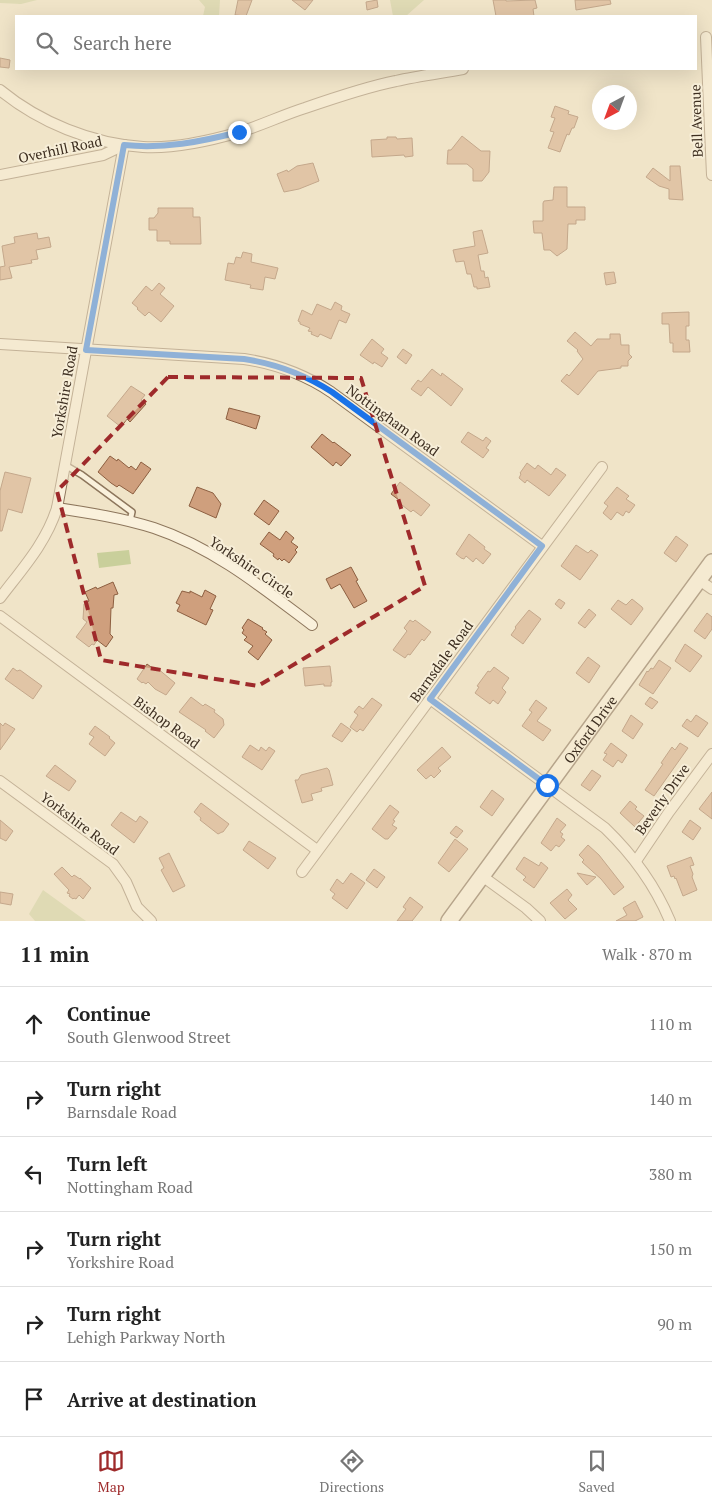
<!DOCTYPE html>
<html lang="en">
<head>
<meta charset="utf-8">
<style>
  :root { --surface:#fff; --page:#f2f2f2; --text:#222; --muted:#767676; --line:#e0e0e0; --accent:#9e2a2b }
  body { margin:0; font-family:"PT Serif",serif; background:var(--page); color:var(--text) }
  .compass { position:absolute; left:592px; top:85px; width:45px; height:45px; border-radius:50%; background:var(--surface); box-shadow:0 5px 20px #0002; rotate:221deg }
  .stop { position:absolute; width:15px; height:15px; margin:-11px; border:4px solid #1a73e8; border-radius:50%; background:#fff }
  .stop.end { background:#1a73e8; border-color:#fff; box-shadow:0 1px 5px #0008 }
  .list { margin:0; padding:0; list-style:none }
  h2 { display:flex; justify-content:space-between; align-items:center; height:65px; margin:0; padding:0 20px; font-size:21px }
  h2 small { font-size:16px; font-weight:400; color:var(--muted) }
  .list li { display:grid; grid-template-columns:32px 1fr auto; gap:15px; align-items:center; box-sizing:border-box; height:75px; padding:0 20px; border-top:1px solid var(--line) }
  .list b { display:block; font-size:19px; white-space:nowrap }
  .list p { margin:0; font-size:16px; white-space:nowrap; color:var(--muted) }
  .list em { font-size:16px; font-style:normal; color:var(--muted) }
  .icon { flex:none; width:28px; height:28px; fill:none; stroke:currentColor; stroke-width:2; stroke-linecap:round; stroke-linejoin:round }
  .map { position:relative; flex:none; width:712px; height:921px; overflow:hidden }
  .search { position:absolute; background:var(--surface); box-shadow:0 5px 20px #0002; left:15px; right:15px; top:15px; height:55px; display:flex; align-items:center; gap:12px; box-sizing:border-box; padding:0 18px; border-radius:0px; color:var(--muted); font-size:19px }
  .sheet { height:515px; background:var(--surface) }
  nav { display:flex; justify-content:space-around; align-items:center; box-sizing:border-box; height:70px; border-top:1px solid var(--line); background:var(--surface); font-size:14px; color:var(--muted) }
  nav a { display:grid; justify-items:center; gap:2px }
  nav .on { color:var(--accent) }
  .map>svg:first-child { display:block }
  .green { fill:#c9cf9b }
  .building { fill:#cf9f7d; stroke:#8d5f41 }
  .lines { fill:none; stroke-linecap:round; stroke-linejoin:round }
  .service-casing { stroke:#8d765c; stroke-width:8 }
  .minor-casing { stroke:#8d765c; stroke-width:12 }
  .secondary-casing { stroke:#6f573f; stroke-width:18 }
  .service { stroke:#faf1dc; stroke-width:5 }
  .minor { stroke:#faf1dc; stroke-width:10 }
  .secondary { stroke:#faf1dc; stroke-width:15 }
  .route { stroke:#1a73e8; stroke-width:6 }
  .marked { fill:none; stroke:#9e2a2b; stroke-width:4; stroke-dasharray:10 6; stroke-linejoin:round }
  .labels { text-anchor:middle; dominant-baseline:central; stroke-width:4; stroke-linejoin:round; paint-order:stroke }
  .street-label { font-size:14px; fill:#3d2e20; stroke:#f7eed8 }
</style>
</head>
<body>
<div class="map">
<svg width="712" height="921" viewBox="0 0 712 921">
  <rect width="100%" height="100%" fill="#f0e4c8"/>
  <g class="green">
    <path d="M0 0H37L21 4 0 3Z"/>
    <path d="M199 0H220L219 16H203L205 7Z"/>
    <path d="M390 0H424L406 16H393Z"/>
    <path d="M129 550 131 564 99 568 97 553Z"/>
    <path d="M43 890 86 921H35L29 914Z"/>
  </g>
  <g class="building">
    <path d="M238 0H252L246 16 235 15Z"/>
    <path d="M292 0H313L305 10Z"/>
    <path d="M377 0 378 7 367 10 366 2Z"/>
    <path d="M493 0H506V1L535 0 537 8 533 9 534 16H496Z"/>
    <path d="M575 0H610L611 4 576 10Z"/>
    <path d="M0 58 10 60 9 68 0 67Z"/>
    <path d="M555 106 569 111 568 114 578 117 574 128H572L569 135 567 134 560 152 548 148 554 132 550 131 555 118 551 117Z"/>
    <path d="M462 136 481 151H490L489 172 482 181H473V169L467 164H447L448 150H451Z"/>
    <path d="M387 137H396L397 139 412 138 413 156 405 157 404 155 372 157 371 140 387 139Z"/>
    <path d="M313 163 319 181 299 189 284 192 277 174 287 170 288 172 297 166Z"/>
    <path d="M670 166H680L683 200 669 199V189L659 186 646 177 653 168 670 181Z"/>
    <path d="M554 187H567V207H585V220H576V224H568L567 249 557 256 550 250H544L542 233H534L533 221H543V203L544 201 553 200Z"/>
    <path d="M158 208H193V217H200L201 244H170V241H157V230H149V218H154L158 213Z"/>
    <path d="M482 230 488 253 478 255 481 271H484L485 278 488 277 490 287 477 289V287H474L471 274H467L464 261 456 262 453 250 475 246 473 232Z"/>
    <path d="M37 233 38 239 49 237 51 247 36 250 38 259 31 260 32 263 9 267 12 278 0 280V267L5 266 2 246 15 243 14 237Z"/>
    <path d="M243 252 252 254 251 262 278 268 275 279 265 277 263 290 250 288 251 285 225 280 228 263 234 264 236 257 241 258Z"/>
    <path d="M614 272 616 283 606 285 604 273Z"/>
    <path d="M159 283 165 288 160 294 174 306 161 322 149 312 145 316 137 309 138 308 132 303 146 286 152 291Z"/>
    <path d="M335 302 342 306 341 310 350 314 346 323 339 320 331 339 320 334 318 337 311 334 312 332 308 331 310 328 300 324V322L298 321 302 310 312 315 317 304 331 310Z"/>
    <path d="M689 312V326H686V340H689L690 352H673V343H670L669 324H662V313Z"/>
    <path d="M575 332 591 346 597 339H610V334H620L621 345H629V354L632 357 628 361V366H621V368L598 371 578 395 561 381 567 374 569 376 583 359 577 351 578 350 567 341Z"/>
    <path d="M372 339 384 349 381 353 388 358 382 367 374 362 373 364 360 355Z"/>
    <path d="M403 349 412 355 406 364 397 357Z"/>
    <path d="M432 369 441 376 442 373 463 389 451 406 428 387 421 396 411 389 418 380 421 382Z"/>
    <path d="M131 386 145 395 141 400 146 404 130 422 127 419 121 427 107 416Z"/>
    <path d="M229 408 260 416 256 429 226 419Z"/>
    <path d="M468 432 483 441 486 437 491 441 486 448 489 450 483 458 461 442Z"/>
    <path d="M322 434 333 443 334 442 351 455 341 466 336 462 333 466 311 447Z"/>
    <path d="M110 456 117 461 118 459 129 468 131 466 136 470 141 462 151 469 133 494 119 485 117 487 111 483 98 472Z"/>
    <path d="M527 463 535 469 538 465 551 475 556 468 566 475 549 496 527 480 525 483 519 478 521 474 520 473Z"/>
    <path d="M5 472 31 478 22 513 8 509 2 531H0V491Z"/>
    <path d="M400 482 430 505 421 516 413 510 411 512 398 502 399 500 391 494Z"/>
    <path d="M197 487 213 493 221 504 216 518 189 506Z"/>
    <path d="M617 487 629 496 626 499 635 505 629 513 626 511 623 516 617 512 611 520 603 513 608 506 604 503Z"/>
    <path d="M264 500 279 511 269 525 254 514Z"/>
    <path d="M286 531 294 538 291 542 298 547 295 550 297 552 289 563 284 559 282 561 279 558 278 560 273 556 274 554 260 544 269 532 280 540Z"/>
    <path d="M469 534 485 547 484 549 491 554 483 564 476 558 473 562 466 556 464 559 461 558 456 554Z"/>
    <path d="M676 536 688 545 676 562 664 553Z"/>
    <path d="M576 545 588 553 591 550 598 555 580 580 561 566Z"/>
    <path d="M351 567 358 580 356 581 367 601 354 608 340 584 331 589 326 579Z"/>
    <path d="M113 582 118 594 114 595 113 608H111L110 634 113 637 106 647 97 640 94 645 92 644 89 647 76 637 87 622 83 619 84 604 89 601 85 592 96 587 97 589Z"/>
    <path d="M205 590 216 596 210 609 213 610 206 625 177 611 180 605 176 603 182 591 190 593V591L202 597Z"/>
    <path d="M559 599 565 603 561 609 555 604Z"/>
    <path d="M632 599 642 607 643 609 631 625 611 609 618 600 626 605Z"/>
    <path d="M589 609 596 615 585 628 578 623Z"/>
    <path d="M529 610 541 619 523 644 511 635 516 628 515 627Z"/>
    <path d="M707 613 712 617V629L705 639 694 631Z"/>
    <path d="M248 619 263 628 262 629 267 632 265 634 272 640 258 660 248 652 253 646 244 640 247 637 242 633 244 630 242 628Z"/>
    <path d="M410 620 413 622 415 620 431 632 424 641 422 639 410 655 408 654 405 658 393 650 407 631 404 628Z"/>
    <path d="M685 644 702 656 690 672 675 661Z"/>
    <path d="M588 657 600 666 589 683 576 673Z"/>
    <path d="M659 660 671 668 653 694 639 685 647 671 648 672 651 668 653 669Z"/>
    <path d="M147 664 155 670 157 668 175 683 166 695 155 689 148 682 146 684 143 682 142 683 137 679Z"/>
    <path d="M330 666 332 682H331V686H324V684L305 686 303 668Z"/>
    <path d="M494 667 509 678 502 688 506 692 498 704 493 700 490 704 475 693 479 687 477 686 488 671 490 672Z"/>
    <path d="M13 668 17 671 20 670 42 686 33 699 5 679Z"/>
    <path d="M191 697 203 706 205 704 215 710 214 712 223 719 224 725 214 738 205 731 206 730 179 712Z"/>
    <path d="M650 697 658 702 652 709 645 704Z"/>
    <path d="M372 698 382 705 363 731 360 729 357 732 350 727 358 715 354 712 359 706 363 709Z"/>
    <path d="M536 700 547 708 537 721 551 730 543 741 522 726 532 712 529 710Z"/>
    <path d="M631 715 643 724 633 739 622 731Z"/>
    <path d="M696 715 708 723 698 737 682 726 687 719 691 722Z"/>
    <path d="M0 723 3 726 5 723 15 729 0 750Z"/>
    <path d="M341 723 351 730 342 742 332 736Z"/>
    <path d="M95 726 110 737 109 738 115 743 105 756 89 744 94 737 89 734Z"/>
    <path d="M611 743 627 755 622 763 618 760 613 767 603 760 607 754 604 753Z"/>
    <path d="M680 743 688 748 654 796 645 790 663 764 661 763 672 747 675 750Z"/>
    <path d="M250 745 259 751 261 747 266 751 269 747 275 751 262 770 242 757Z"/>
    <path d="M442 747 451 757 438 768 441 771 434 778 431 775 426 779 417 770Z"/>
    <path d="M55 765 76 781 69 791 46 776Z"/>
    <path d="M327 768 329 770 333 785 321 788 322 791 311 794 313 800 302 803 295 780H298L301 775Z"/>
    <path d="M592 770 601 776 590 791 581 785Z"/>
    <path d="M492 790 504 799 492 816 480 807Z"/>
    <path d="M712 792V819L699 809Z"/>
    <path d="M630 801 637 807 635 809 644 816 635 827 620 813Z"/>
    <path d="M201 803 229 824 223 832H222L218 834 200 820 201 818 194 812Z"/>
    <path d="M390 805 399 812 393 820 395 821 392 825 397 828 388 839H385L372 829Z"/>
    <path d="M121 812 136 822 140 816 148 822 134 843 111 825Z"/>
    <path d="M557 818 566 825 560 832 563 834 561 837 565 840 559 847 556 845 551 851 541 843Z"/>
    <path d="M0 820 13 831 6 841 0 838Z"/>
    <path d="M690 820 701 828 693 840 682 832Z"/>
    <path d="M456 826 463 831 457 838 450 833Z"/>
    <path d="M455 839 468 849 449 872 438 863Z"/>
    <path d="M249 841 276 858 268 869 243 850Z"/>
    <path d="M588 845 599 855 624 887 614 895 601 879 582 862 584 860 579 855Z"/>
    <path d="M169 853 185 886 173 892 161 870 164 868 159 858Z"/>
    <path d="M524 857 539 866 541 862 548 868 534 888 523 880 526 877 516 869Z"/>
    <path d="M691 857 694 865 690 866 693 874 692 877 697 890 683 896 676 878 675 879 674 876 671 877 667 866Z"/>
    <path d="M62 867 72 877 74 875 80 879V878L91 888 83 899 79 895 76 899 74 898 73 899 69 896 70 894 67 893 69 890 54 874Z"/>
    <path d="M374 869 385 877 377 888 366 880Z"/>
    <path d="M351 873 365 883 347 909 332 898 335 894 330 890 337 879 343 884Z"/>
    <path d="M577 873 596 877 587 885Z"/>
    <path d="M567 889 572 895 568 900 577 909 565 919 550 903Z"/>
    <path d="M0 892 13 894 11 905 0 903Z"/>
    <path d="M410 897 423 907 412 921H397L406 909 403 907Z"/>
    <path d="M635 901 643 917 635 921H616L627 915 623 908Z"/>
  </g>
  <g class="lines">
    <defs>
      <path id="service" d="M65 465 82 475 132 512 130 521"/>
      <g id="minor">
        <path d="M706 37 712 175"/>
        <path d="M0 90C39 122 92 144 143 147 175 149 209 141 240 132 262 125 283 115 305 108 334 98 366 87 396 81 418 76 441 73 463 69"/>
        <path d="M0 175 103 155 124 145"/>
        <path d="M0 344 244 359C277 364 304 374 331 392L542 546"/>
        <path d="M57 508C90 513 122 518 154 528 214 548 263 588 312 625"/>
        <path d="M699 580 712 589"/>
        <path d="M0 598C22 569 46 543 57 508L124 145"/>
        <path d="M0 616 317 850"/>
        <path d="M430 699 605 828C633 855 655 885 670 921"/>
        <path d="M0 781 113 864 126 882 137 907 151 921"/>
        <path d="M636 861 669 812 712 754"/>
        <path d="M302 872 602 467"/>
        <path d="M482 876 526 908 540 921"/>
      </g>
      <g id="secondary">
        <path id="s1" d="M449 921 712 562"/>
      </g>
    </defs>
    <use href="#service" class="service-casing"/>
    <use href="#minor" class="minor-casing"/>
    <use href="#secondary" class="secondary-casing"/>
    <use href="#service" class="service"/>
    <use href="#minor" class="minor"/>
    <use href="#secondary" class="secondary"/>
  </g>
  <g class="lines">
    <path class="route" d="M239 132C200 142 164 149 124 145L86 350 244 359C277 364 304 374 332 392L542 546 430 699 547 785"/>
  </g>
  <path d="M0 0H712V921H0ZM168 377 361 378 425 586 258 686 101 660 57 491Z" fill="#f0e4c8" fill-opacity=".55" fill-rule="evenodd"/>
  <path class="marked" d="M168 377 361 378 425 586 258 686 101 660 57 491Z"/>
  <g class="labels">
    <g class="street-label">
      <text transform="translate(696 121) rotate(-92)">Bell Avenue</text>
      <text transform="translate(60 149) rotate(-12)">Overhill Road</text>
      <text transform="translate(64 392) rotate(-80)">Yorkshire Road</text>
      <text transform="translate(393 420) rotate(36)">Nottingham Road</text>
      <text transform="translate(252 567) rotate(34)">Yorkshire Circle</text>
      <text transform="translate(441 661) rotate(-54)">Barnsdale Road</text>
      <text transform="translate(167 722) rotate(36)">Bishop Road</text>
      <text stroke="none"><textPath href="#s1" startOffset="238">Oxford Drive</textPath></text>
      <text transform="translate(662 799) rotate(-55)">Beverly Drive</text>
      <text transform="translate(80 823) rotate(37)">Yorkshire Road</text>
    </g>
  </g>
</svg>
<svg class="compass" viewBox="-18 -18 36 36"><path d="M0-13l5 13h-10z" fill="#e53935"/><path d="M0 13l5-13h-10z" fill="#767676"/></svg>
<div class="stop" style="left:547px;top:785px"></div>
<div class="stop end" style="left:239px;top:132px"></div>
<div class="search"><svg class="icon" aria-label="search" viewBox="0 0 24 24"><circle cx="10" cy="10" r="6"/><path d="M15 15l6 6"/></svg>Search here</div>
</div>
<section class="sheet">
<h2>11 min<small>Walk · 870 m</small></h2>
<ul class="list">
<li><svg class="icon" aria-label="ahead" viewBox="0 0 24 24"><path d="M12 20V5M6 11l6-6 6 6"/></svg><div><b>Continue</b><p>South Glenwood Street</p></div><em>110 m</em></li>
<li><svg class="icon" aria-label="right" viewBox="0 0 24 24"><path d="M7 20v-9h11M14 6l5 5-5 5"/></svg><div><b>Turn right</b><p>Barnsdale Road</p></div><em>140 m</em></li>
<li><svg class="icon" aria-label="left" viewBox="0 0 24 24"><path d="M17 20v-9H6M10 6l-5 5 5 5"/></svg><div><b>Turn left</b><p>Nottingham Road</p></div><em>380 m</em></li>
<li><svg class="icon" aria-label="right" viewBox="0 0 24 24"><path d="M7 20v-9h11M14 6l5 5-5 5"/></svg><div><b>Turn right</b><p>Yorkshire Road</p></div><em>150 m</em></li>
<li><svg class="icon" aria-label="right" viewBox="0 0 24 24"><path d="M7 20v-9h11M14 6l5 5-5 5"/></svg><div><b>Turn right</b><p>Lehigh Parkway North</p></div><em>90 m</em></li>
<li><svg class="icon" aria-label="arrive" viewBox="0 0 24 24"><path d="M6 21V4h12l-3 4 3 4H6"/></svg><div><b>Arrive at destination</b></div></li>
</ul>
</section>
<nav>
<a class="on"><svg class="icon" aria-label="map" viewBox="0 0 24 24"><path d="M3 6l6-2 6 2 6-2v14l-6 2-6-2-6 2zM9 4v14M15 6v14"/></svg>Map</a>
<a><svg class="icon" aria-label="directions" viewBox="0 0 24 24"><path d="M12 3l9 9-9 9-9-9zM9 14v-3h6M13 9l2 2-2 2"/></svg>Directions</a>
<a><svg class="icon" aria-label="saved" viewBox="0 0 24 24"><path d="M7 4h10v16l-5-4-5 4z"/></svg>Saved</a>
</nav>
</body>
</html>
